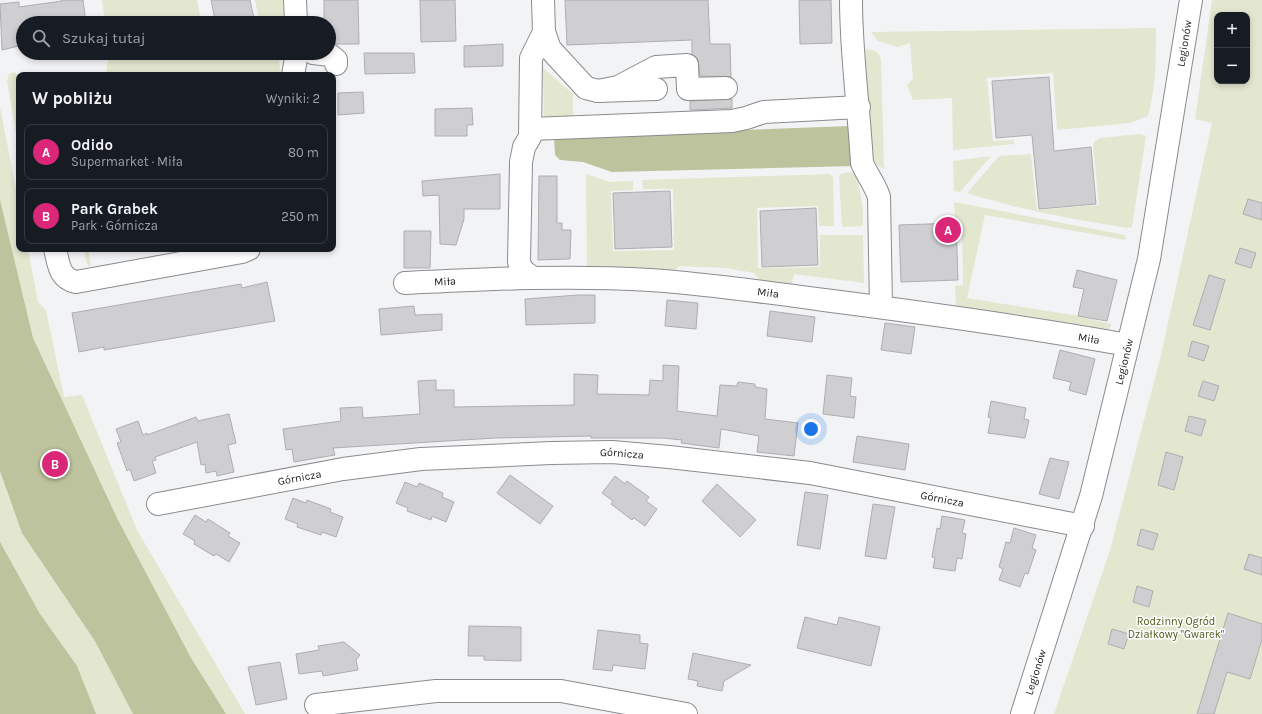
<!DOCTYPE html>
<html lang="pl">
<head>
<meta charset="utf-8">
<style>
  :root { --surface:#171b24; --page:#242831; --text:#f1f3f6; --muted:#9ea1a6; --line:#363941; --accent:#db2777 }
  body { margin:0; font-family:Karla,sans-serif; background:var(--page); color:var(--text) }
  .controls { position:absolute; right:12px; top:12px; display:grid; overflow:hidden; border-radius:8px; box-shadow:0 2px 6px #0003 }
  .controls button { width:36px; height:36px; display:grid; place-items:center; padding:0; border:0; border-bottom:1px solid var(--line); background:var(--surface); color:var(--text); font:20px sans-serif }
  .you { position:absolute; left:811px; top:429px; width:14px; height:14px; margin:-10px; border:3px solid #fff; border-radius:50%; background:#1a73e8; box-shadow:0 0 0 6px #1a73e833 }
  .badge { display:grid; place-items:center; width:26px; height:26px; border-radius:50%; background:var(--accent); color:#fff; font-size:13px; font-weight:700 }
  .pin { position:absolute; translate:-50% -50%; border:2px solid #fff; box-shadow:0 1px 4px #0006 }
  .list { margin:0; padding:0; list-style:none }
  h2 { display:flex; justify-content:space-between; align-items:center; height:52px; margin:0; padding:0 16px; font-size:17px }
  h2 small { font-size:13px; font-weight:400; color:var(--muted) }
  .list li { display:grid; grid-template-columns:26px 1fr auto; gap:12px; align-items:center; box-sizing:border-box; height:56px; margin:0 8px 8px; padding:0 8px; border:1px solid var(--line); border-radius:8px }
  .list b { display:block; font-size:15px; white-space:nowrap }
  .list p { margin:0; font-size:13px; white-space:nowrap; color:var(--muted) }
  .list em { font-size:13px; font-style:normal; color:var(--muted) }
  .icon { flex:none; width:22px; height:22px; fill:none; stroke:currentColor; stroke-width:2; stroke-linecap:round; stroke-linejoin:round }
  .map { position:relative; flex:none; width:1262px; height:714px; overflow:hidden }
  .search { position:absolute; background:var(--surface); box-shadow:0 2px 6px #0003; left:16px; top:16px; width:320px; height:44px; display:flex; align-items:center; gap:10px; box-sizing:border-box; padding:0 14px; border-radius:22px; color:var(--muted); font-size:15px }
  .panel { position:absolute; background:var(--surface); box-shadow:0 2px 6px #0003; left:16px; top:72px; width:320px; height:180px; border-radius:8px }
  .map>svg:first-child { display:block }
  .green { fill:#e3e7cf; fill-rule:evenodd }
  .forest { fill:#bdc39c }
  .building { fill:#cfced1; stroke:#aeaeb0 }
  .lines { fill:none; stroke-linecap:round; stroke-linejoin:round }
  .minor-casing { stroke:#8a8b8d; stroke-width:24 }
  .minor { stroke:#fff; stroke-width:22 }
  .labels { text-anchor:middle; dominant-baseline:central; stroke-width:3; stroke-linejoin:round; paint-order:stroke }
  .street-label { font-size:11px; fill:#171718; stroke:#fff }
  .park-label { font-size:11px; fill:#52591b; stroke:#fff }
</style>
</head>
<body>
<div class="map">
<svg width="1262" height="714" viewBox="0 0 1262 714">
  <rect width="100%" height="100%" fill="#f2f3f5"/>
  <g class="green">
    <path d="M102 0H197L201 23H105Z"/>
    <path d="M255 0H283V23H260Z"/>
    <path d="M1212 0H1262V714H1054L1110 550 1161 355 1212 123 1195 119ZM1217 15H1247V81H1217Z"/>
    <path d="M1156 28C1156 57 1156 87 1148 116L1130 123 1057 130 1053 73 987 78 993 141 1014 140V144L953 150 952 98 913 100 907 85 913 79 910 43 898 47 878 41 871 32Z"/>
    <path d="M868 49 877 52 881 59 884 169 869 160 866 148 865 51Z"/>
    <path d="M109 53H286L278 55 281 75H99L106 74Z"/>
    <path d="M543 68 573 94V118L544 119Z"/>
    <path d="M15 72 19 78V139H17L7 81 9 74Z"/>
    <path d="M0 107 19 204V249H28L38 302 46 310 64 397 82 395 137 530 245 714H0Z"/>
    <path d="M1140 134 1146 136 1132 227 1127 228C1073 219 1020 210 967 193L999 156 1031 154 1037 210 1099 205 1093 145 1095 141 1100 138Z"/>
    <path d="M991 156 960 192 954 191 953 161Z"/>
    <path d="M851 172 857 174 863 210V226L842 227 839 177 840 174Z"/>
    <path d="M586 174 609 182 633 181V190L611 191 613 251 674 250 673 189H643L642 180 830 174 833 177 834 226H819L818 206 757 208 758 268 820 267V235H863L864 283 794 274 791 287 761 282 754 273 726 268 679 266 672 274 587 272Z"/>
    <path d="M954 202 1125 235 1126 240 985 215 967 298 1078 316 1111 324 1109 330 1097 333 956 309 955 286 963 285 962 222 955 219Z"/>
    <path d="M84 249H88L91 266H89L86 262Z"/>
  </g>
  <g class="forest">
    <path d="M852 126 855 166 612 172 583 162 560 160 555 155 554 137Z"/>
    <path d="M0 200 33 338 118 520 191 658 226 714H133L95 641 22 533 0 471Z"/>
    <path d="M0 542 40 614 77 666 96 714H0Z"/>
  </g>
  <g class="building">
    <path d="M61 0H83L86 23H23V45L2 50 0 4 19 2V7L62 1Z"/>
    <path d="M211 0H250L255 23H220L219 19 215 20Z"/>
    <path d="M324 0H358L359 44H335L329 42V23H324Z"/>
    <path d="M420 0H455L456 41 421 42Z"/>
    <path d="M565 0H708L710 44H730L731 77 700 76 698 59 692 54V40L567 45Z"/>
    <path d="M799 0H831L832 43 800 44Z"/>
    <path d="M503 44V66L464 67V46Z"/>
    <path d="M364 53H414L415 73 365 74Z"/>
    <path d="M1049 77 1054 151 1091 147 1096 204 1039 209 1032 135 996 138 992 81Z"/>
    <path d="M363 92 364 113 338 115V93Z"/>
    <path d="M732 99V108L690 110V101Z"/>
    <path d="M472 108 473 125H467V136H435V109Z"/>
    <path d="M500 174V209H464V219L456 245 440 244 439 195 423 196 422 181Z"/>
    <path d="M539 176H557V223H562V230H571L570 259 538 260Z"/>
    <path d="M670 191 672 247 615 249 613 193Z"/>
    <path d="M1248 199 1262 203V220L1243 214Z"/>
    <path d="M816 208 818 265 762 267 760 211Z"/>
    <path d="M956 223 958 280 901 282 899 225Z"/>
    <path d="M404 231H431L430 268H404Z"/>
    <path d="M1240 248 1256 253 1251 268 1235 263Z"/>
    <path d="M1077 270 1117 280 1107 321 1078 316 1084 289 1073 287Z"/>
    <path d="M1209 275 1225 280 1210 330 1193 325Z"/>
    <path d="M267 282 275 321 104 350V347L79 352 72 313 241 284 242 288Z"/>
    <path d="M578 295H595V323L526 325 525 299Z"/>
    <path d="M667 300 698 303 696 329 665 326Z"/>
    <path d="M414 306 415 315 442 314V330L381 335 379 309Z"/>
    <path d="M770 311 815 317 812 342 767 336Z"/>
    <path d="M885 323 915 327 911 354 881 350Z"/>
    <path d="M1192 341 1209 346 1204 361 1188 356Z"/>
    <path d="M1060 350 1095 359 1086 395 1069 390 1071 382 1053 378Z"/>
    <path d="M663 365 679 366 677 411 717 416 720 385 737 386 738 382 755 384V387L767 389 765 419 798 423 794 456 757 452 759 436 721 429 719 448 681 443 682 440 662 438H591V436L495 438 333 448 335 455 294 462 292 449 286 450 283 429 341 421 340 408 362 407 363 418 420 414 418 381 436 380V390H454V407L574 405V374L598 375 597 394 649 395 650 380 663 381Z"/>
    <path d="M827 375 852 378 850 396 856 397 854 418 823 414Z"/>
    <path d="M1203 381 1219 386 1214 401 1198 396Z"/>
    <path d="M991 401 1026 408 1024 419 1029 420 1025 438 988 433 991 418 988 417Z"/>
    <path d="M229 414 236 443 228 445 234 472 217 476 216 471 206 473 205 464 201 465 197 442 155 457 156 460 152 461 156 473 134 481 130 469 127 471 117 443 121 442 116 429 138 421 143 435 147 433V435L196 417 198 421Z"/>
    <path d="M1189 416 1206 420 1201 436 1185 431Z"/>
    <path d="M857 436 909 444 905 470 853 462Z"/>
    <path d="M1166 452 1183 457 1174 490 1158 485Z"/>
    <path d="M1050 458 1069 462 1059 499 1039 494Z"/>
    <path d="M510 475 553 506 540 524 497 493Z"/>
    <path d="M615 476 625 484 627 481 649 497 646 501 657 509 645 526 634 518 632 520 611 504 613 501 602 493Z"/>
    <path d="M405 482 417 487 419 483 443 493 442 497 454 502 446 522 432 516 431 520 407 511 408 508 396 503Z"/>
    <path d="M717 484 756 520 740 537 702 501Z"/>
    <path d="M805 492 828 495 820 549 797 545Z"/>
    <path d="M293 498 306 503 307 500 331 509 330 512 343 517 336 537 322 532 321 535 297 527 298 524 285 519Z"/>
    <path d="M873 504 895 507 886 559 865 556Z"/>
    <path d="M195 515 206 522 208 519 230 533 228 536 240 543 229 562 216 554 214 556 194 544 195 541 183 534Z"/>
    <path d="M942 516 965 520 962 533 966 534 962 559 957 558 955 571 933 568 935 558 932 557 937 528 940 529Z"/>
    <path d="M1014 528 1036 535 1032 548 1036 550 1028 574 1025 573 1020 587 999 580 1003 569 999 567 1006 542 1010 543Z"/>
    <path d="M1141 529 1158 534 1153 550 1137 545Z"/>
    <path d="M1249 554 1262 558V575L1244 569Z"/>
    <path d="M1137 586 1153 591 1149 607 1133 602Z"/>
    <path d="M1228 613 1262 624V639L1250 679 1227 672 1214 714H1197Z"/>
    <path d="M805 617 837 625 839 617 880 627 871 666 797 648Z"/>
    <path d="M469 626 521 627V661L484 660V656H468Z"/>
    <path d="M1112 629 1129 634 1124 649 1108 644Z"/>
    <path d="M598 630 640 635V643L648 644 645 669 613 665 612 671 593 669Z"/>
    <path d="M344 642 360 655 356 660 358 670 323 676 322 671 299 674 296 654 319 650 318 646Z"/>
    <path d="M693 653 751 665 724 681 722 691 697 686 698 681 688 679Z"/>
    <path d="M280 662 287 699 256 705 248 667Z"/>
  </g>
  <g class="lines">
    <defs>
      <g id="minor">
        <path d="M295 0 296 23"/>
        <path d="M851 0C851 54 859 109 862 163 867 175 875 184 879 197L881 307"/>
        <path d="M544 32 550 49 586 88 598 91 656 89"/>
        <path d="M313 53 330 55 336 60V64"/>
        <path d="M293 75 297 53"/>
        <path d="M598 91 618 87 656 67 687 65 688 89 726 88"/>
        <path d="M531 129 732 121 746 118 764 112 859 107"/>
        <path d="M55 249C59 265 59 278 76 282L242 252 249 249"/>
        <path d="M532 277 522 270 519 262 521 162 524 147 530 137 531 58 544 32 543 0"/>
        <path id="s1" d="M405 283C487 279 568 275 650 280 708 284 766 292 824 300 926 313 1028 327 1128 345"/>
        <path id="s2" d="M158 504 343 469 421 459 551 453 612 452 669 457 810 473 1083 526"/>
        <path d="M316 705 436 691H561L686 714"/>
        <path id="s3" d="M1022 714 1091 496 1149 259 1191 0"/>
      </g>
    </defs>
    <use href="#minor" class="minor-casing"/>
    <use href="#minor" class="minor"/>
  </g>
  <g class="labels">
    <g class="street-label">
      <text stroke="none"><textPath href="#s3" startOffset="691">Legionów</textPath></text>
      <text stroke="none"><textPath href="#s1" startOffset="40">Miła</textPath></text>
      <text stroke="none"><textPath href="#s1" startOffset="364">Miła</textPath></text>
      <text stroke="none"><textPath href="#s1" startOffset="688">Miła</textPath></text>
      <text stroke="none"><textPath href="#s3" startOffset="367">Legionów</textPath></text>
      <text stroke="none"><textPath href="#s2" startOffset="468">Górnicza</textPath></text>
      <text stroke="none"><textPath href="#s2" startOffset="144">Górnicza</textPath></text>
      <text stroke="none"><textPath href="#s2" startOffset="792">Górnicza</textPath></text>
      <text stroke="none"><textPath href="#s3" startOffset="44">Legionów</textPath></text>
    </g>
    <g class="park-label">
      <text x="1176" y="621">Rodzinny Ogród<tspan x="1176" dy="13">Działkowy "Gwarek"</tspan></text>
    </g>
  </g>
</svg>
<div class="controls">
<button>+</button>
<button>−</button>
</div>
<div class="you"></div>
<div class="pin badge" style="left:948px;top:230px">A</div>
<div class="pin badge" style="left:55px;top:464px">B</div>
<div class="search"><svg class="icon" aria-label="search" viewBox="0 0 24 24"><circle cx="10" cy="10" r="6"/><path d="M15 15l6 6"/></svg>Szukaj tutaj</div>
<section class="panel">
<h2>W pobliżu<small>Wyniki: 2</small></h2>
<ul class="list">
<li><span class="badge">A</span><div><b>Odido</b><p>Supermarket · Miła</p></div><em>80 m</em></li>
<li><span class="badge">B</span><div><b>Park Grabek</b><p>Park · Górnicza</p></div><em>250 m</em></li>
</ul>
</section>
</div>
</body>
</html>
